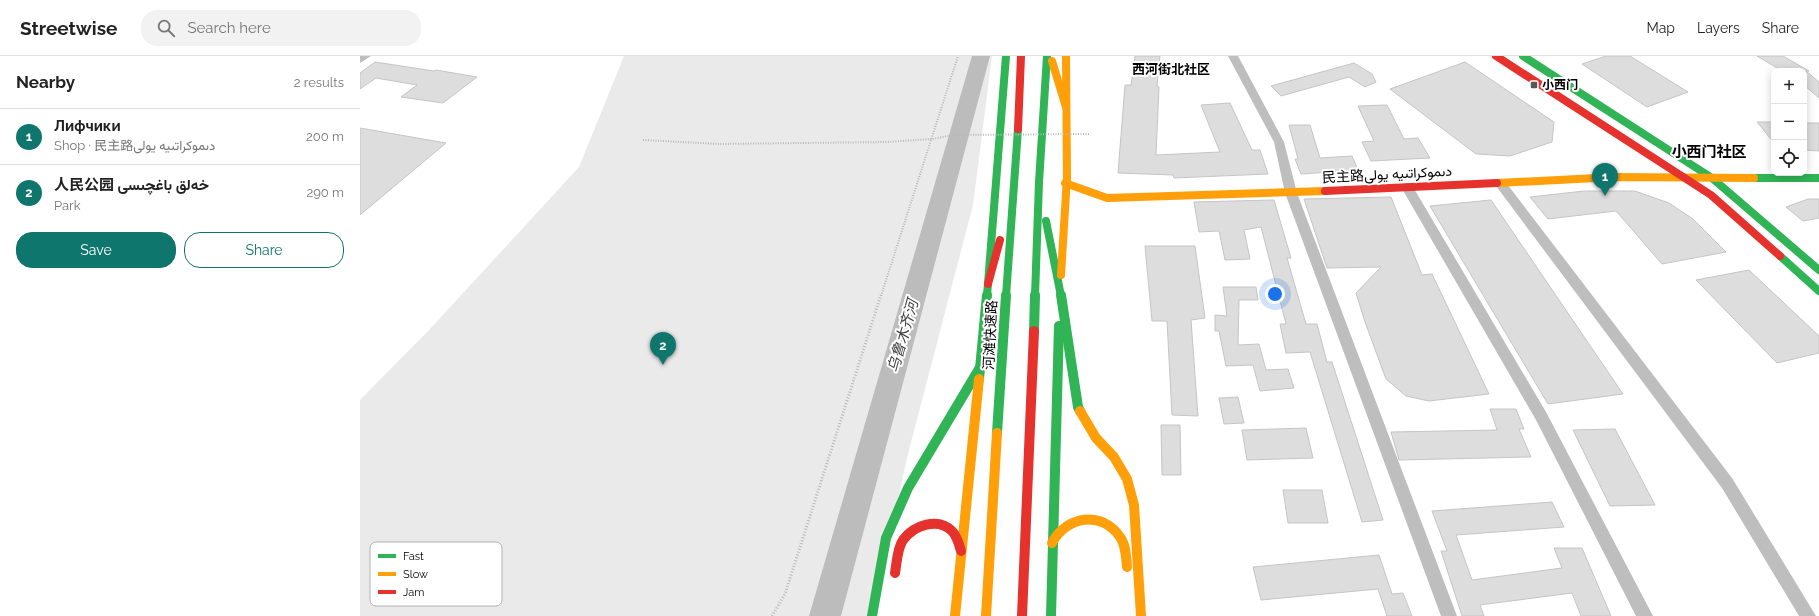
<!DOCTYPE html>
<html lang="en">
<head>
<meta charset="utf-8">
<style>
  :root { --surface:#fff; --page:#f2f2f2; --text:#222; --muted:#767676; --line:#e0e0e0; --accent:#0f766e }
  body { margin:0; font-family:Raleway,Vazirmatn,"Noto Sans SC",sans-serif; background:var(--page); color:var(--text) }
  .controls { position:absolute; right:12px; top:12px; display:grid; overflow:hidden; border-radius:8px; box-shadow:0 2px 10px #0003 }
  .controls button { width:36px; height:36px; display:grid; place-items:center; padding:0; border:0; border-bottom:1px solid var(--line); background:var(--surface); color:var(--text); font:20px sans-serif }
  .you { position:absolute; left:915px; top:238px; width:14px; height:14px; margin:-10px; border:3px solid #fff; border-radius:50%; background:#1a73e8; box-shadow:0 0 0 6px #1a73e833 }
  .badge { display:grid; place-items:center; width:26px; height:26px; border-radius:50%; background:var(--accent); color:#fff; font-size:13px; font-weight:700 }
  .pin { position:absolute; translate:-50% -33px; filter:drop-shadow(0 1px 2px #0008) }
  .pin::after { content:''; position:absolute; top:21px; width:14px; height:12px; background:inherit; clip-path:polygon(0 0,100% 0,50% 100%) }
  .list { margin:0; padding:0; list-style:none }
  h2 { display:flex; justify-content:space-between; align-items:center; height:52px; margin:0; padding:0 16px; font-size:17px }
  h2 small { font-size:13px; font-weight:400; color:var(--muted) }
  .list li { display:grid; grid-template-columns:26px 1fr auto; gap:12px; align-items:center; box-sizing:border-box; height:56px; padding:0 16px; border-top:1px solid var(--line) }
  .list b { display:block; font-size:15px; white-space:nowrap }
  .list p { margin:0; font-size:13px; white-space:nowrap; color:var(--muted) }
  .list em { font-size:13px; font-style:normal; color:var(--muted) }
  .actions { display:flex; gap:8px; padding:12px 16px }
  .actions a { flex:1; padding:9px 0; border:1px solid var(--accent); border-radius:16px; text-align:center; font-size:14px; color:var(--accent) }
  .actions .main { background:var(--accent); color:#fff }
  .icon { flex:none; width:22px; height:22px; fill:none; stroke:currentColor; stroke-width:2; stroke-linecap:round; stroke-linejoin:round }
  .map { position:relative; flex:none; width:1459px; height:560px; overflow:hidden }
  header { display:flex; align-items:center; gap:24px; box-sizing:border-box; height:56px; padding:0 20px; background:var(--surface); border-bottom:1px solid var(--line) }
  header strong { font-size:19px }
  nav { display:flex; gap:22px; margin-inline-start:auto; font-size:14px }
  .search { width:280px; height:36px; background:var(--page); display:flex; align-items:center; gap:10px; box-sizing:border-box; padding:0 14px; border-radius:16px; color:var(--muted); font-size:15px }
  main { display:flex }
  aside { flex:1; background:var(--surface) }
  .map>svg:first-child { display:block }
  .green { fill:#eaeaea }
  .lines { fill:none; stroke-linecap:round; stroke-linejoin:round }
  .river { fill:#bcbcbc; fill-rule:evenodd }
  .building { fill:#ddd; stroke:#c5c5c5 }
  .path-far1 { stroke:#b8b8b8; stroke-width:2; stroke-dasharray:1 1.5; stroke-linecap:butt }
  .path { stroke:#b8b8b8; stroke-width:3; stroke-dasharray:1 2; stroke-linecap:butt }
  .street { fill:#bebebe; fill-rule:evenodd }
  .fast-far1 { stroke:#30b455; stroke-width:8 }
  .fast { stroke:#30b455; stroke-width:10 }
  .slow-far1 { stroke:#ff9f0a; stroke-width:8 }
  .slow { stroke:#ff9f0a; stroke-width:10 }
  .jam-far1 { stroke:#e5322d; stroke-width:8 }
  .jam { stroke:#e5322d; stroke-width:10 }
  .path-bridge { stroke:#b8b8b8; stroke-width:2; stroke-dasharray:1 1.5; stroke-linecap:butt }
  .poi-dot { fill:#595959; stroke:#fff; stroke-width:1.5 }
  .labels { text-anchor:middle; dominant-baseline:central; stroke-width:4; stroke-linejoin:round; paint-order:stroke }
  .far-poi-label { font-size:12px; font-weight:bold; fill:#000; stroke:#fff; text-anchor:start }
  .far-neighbourhood-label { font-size:13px; font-weight:bold; fill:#000; stroke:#fff }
  .street-label { font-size:14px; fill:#000; stroke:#fff }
  .neighbourhood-label { font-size:15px; font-weight:bold; fill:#000; stroke:#fff }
  .water-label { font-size:15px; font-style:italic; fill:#414141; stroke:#fff }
  .key { fill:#fff; stroke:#b2b2b2; stroke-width:1 }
  .key-label { font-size:11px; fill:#000 }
</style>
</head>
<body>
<header>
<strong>Streetwise</strong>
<div class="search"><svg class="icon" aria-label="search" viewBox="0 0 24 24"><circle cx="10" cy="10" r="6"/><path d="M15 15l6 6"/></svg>Search here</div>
<nav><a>Map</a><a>Layers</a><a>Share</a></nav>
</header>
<main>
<aside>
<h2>Nearby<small>2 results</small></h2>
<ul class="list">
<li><span class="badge">1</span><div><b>Лифчики</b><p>Shop · 民主路دىموكراتىيە يولى</p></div><em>200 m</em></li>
<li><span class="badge">2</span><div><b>人民公园 خەلق باغچىسى</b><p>Park</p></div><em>290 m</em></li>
</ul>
<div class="actions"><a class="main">Save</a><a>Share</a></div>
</aside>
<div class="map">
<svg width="1459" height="560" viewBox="0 0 1459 560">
  <rect width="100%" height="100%" fill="#fff"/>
  <path class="green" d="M264 0H632L613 149 549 394 511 560H0V344L69 274 219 111Z"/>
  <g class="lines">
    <path class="river" d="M612 0H630L481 560H449Z"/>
  </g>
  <g class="building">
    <path d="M775 0H800L797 30 799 31 796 99 860 96 841 49 870 47 892 94H900L908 118 814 122 813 119 758 117 765 29H771Z"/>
    <path d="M1246 0H1270L1328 36 1287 51 1222 8Z"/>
    <path d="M1397 0H1423L1449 15H1446L1459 26V42L1444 29V15H1422Z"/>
    <path d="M15 6 74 15 76 14 117 21 83 47 41 41 57 29 16 22 0 33V17Z"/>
    <path d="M1105 6 1194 66 1192 86 1150 100 1116 98 1030 33Z"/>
    <path d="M994 7 1012 18 1016 26 1005 31 989 21 921 40 911 30Z"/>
    <path d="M1027 49 1044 83 1058 82 1070 102 1011 105 1002 86 1014 85 998 50Z"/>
    <path d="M1397 66H1414V87Z"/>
    <path d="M1444 67H1459V95L1444 94Z"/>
    <path d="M929 69H950L960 102 992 100 998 114 941 118 935 103H938Z"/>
    <path d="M0 72 86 87 0 159Z"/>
    <path d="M1224 135H1275L1309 147 1333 163 1366 196 1302 208 1256 155 1188 163 1170 141Z"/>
    <path d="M1031 141 1062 219 1072 218 1129 338 1069 345 1046 340 1026 323 1005 266 996 237 1021 211 967 212 944 143Z"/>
    <path d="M1448 143H1459V162L1443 165 1426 151Z"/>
    <path d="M914 144 931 202H927L946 268H957L967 306H972L1023 464 1002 466 950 296 926 297 920 268H926L901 171 884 174 890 203 865 204 859 175 839 176 834 146Z"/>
    <path d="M1131 144 1263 338 1188 348 1070 150Z"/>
    <path d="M785 190H835L845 262 831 264 838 360 812 359 807 265H792Z"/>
    <path d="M1389 214 1459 280V297L1417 307 1336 224Z"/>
    <path d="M863 231H896L898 244H879L878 289 899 288 906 314 928 313 934 332 900 335 893 309 866 310 859 275H855V259L867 260Z"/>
    <path d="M878 341 884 367 864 368 859 342Z"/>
    <path d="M1130 353H1156L1164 373H1159L1171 401 1039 404 1031 376 1137 374Z"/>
    <path d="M801 369H820L821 419H802Z"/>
    <path d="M946 372 953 402 887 404 882 374Z"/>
    <path d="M1255 373 1295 449 1250 450 1213 374Z"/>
    <path d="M923 434H962L968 467H928Z"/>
    <path d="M1192 446 1204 471 1096 479 1112 524 1202 512 1194 492H1222L1251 560H1221L1212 537 1120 549 1124 560H1102L1081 495H1087L1072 455Z"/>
    <path d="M1019 499 1032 538 1043 537 1052 560H1027L1018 533 901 544 893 511Z"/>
  </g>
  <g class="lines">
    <g class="path-far1">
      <path d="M283 84 360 88 526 86 572 83 593 79"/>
      <path d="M521 240 598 0"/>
    </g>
    <path class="path" d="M412 560 425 538 521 239"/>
    <g class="street">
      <path d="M0 0H11L0 7Z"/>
      <path d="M868 0H878L924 86 937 137 1097 560H1081L925 137 914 86Z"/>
      <path d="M1140 123 1144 124 1372 422 1456 560H1439L1362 432 1136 130 1134 127 1136 124Z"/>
      <path d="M1047 127 1053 131 1186 356 1293 560H1276L1176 364 1041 131Z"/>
    </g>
    <g class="fast-far1">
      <path d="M1163 0 1352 122 1459 214"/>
      <path d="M1394 122H1459"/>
      <path d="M686 165 701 240"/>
      <path d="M1420 200 1459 235"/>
      <path d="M627 240 646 0"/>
      <path d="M646 240 658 73"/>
      <path d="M675 240 679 126 687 0"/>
    </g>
    <g class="fast">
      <path d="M701 239 718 351 720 355"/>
      <path d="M674 275 675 239"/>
      <path d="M619 323 627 239"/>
      <path d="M637 377 646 239"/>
      <path d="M512 560 526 482 548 432 619 313"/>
      <path d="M691 560 699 270"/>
    </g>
    <g class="slow-far1">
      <path d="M692 5 706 51"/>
      <path d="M705 127 747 142 965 135"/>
      <path d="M1137 127 1256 121 1394 122"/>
      <path d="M701 219 707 121 706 0"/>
    </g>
    <g class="slow">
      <path d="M720 355 736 382 754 401 767 423 774 449 781 560"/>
      <path d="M692 487C706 460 742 454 760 481 766 489 766 501 767 511"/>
      <path d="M595 560 619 323"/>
      <path d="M626 560 637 377"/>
    </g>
    <g class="jam-far1">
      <path d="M1136 0 1351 139 1420 200"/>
      <path d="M658 73 661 0"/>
      <path d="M965 135 1137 127"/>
      <path d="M628 228 640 184"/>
    </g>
    <g class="jam">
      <path d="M535 517C537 506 537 493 543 484 554 469 578 461 592 475 597 480 599 488 601 495"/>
      <path d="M662 560 674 275"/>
    </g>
    <path class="path-bridge" d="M593 79 729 78"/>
  </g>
  <rect class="poi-dot" x="1170" y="25" width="8" height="8" rx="2"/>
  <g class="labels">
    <g class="far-poi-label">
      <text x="1182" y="29">小西门</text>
    </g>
    <g class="far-neighbourhood-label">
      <text x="811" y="13">西河街北社区</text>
    </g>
    <g class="street-label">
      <text transform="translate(1027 118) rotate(-3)">民主路دىموكراتىيە يولى</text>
      <text transform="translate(630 279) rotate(-87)">河滩快速路</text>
    </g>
    <g class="neighbourhood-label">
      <text x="1349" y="96">小西门社区</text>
    </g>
    <g class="water-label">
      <text transform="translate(543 280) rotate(-74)">乌鲁木齐河</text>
    </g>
  </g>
  <rect x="10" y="486" width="132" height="64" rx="6" class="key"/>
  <rect x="18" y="498" width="18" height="4" fill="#30b455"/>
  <rect x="18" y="516" width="18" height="4" fill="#ff9f0a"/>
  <rect x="18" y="534" width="18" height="4" fill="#e5322d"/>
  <g class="key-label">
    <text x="43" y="504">Fast</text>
    <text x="43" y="522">Slow</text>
    <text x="43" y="540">Jam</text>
  </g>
</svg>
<div class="controls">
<button>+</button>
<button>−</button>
<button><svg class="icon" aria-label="locate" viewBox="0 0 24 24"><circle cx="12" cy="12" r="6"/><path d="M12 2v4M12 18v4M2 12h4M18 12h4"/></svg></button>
</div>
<div class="you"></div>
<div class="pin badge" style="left:1245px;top:140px">1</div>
<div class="pin badge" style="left:303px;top:309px">2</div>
</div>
</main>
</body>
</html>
